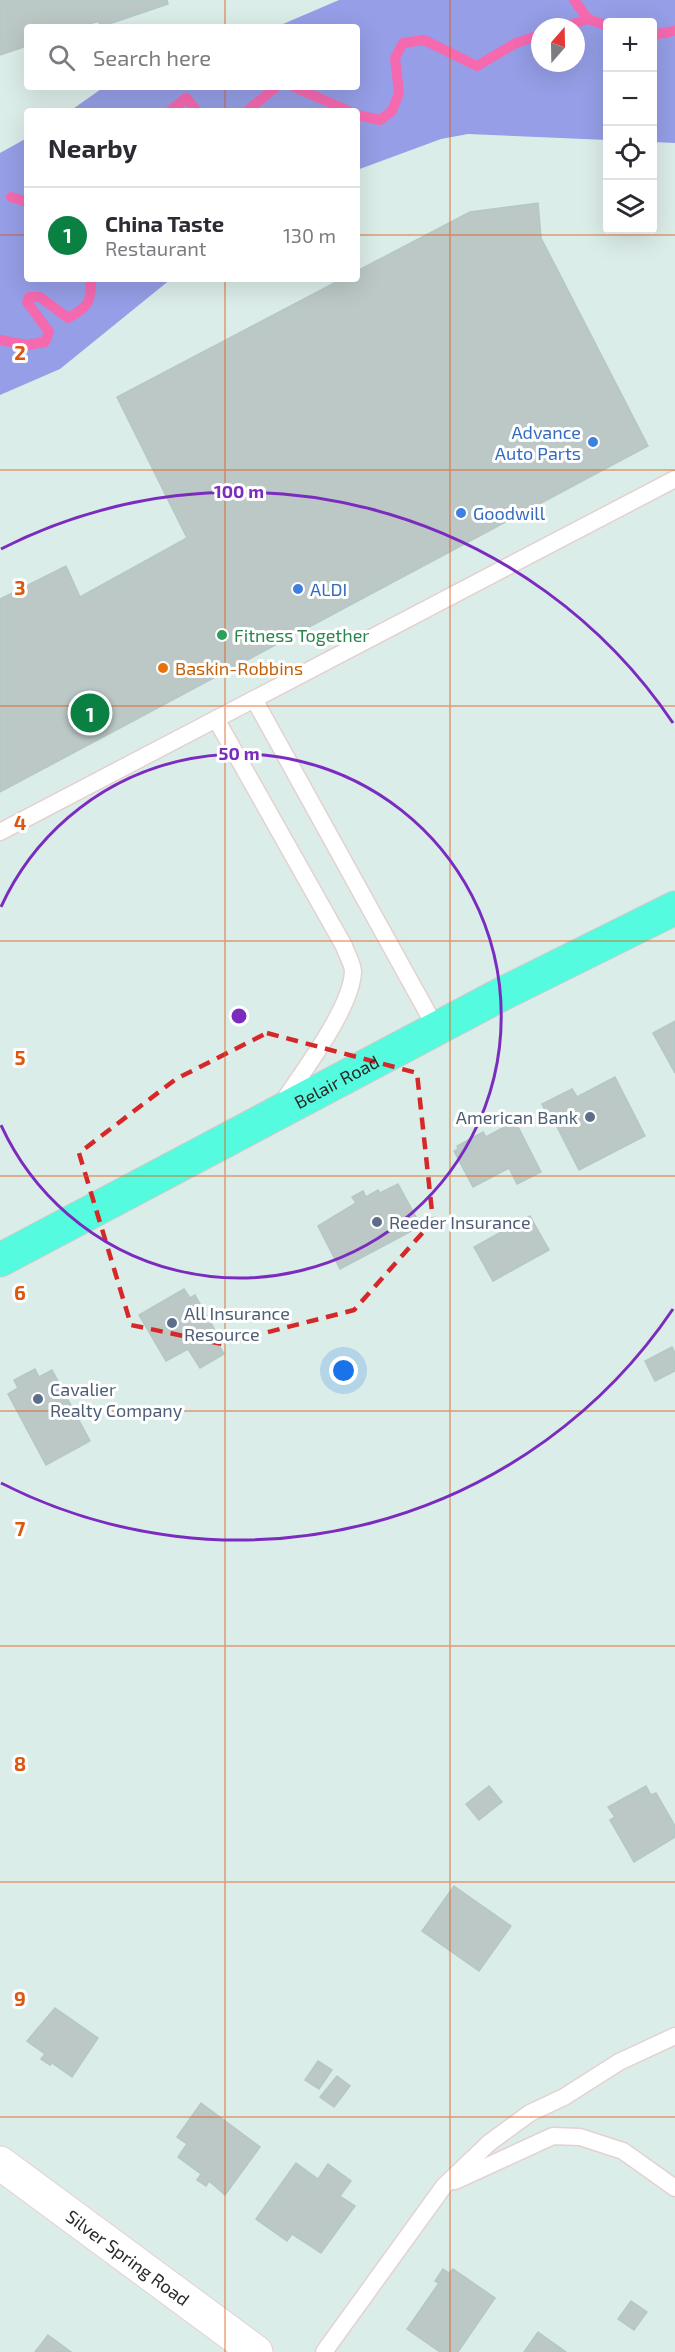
<!DOCTYPE html>
<html lang="en">
<head>
<meta charset="utf-8">
<style>
  :root { --surface:#fff; --page:#f2f2f3; --text:#2b2b33; --muted:#7c7c81; --line:#e1e1e2; --accent:#0b8043 }
  body { margin:0; font-family:"Exo 2",sans-serif; background:var(--page); color:var(--text) }
  .controls { position:absolute; right:18px; top:18px; display:grid; overflow:hidden; border-radius:6px; box-shadow:0 6px 24px #0002 }
  .controls button { width:54px; height:54px; display:grid; place-items:center; padding:0; border:0; border-bottom:2px solid var(--line); background:var(--surface); color:var(--text); font:30px sans-serif }
  .compass { position:absolute; left:531px; top:18px; width:54px; height:54px; border-radius:50%; background:var(--surface); box-shadow:0 6px 24px #0002; rotate:20deg }
  .you { position:absolute; left:344px; top:1371px; width:21px; height:21px; margin:-15px; border:4px solid #fff; border-radius:50%; background:#1a73e8; box-shadow:0 0 0 9px #1a73e833 }
  .badge { display:grid; place-items:center; width:39px; height:39px; border-radius:50%; background:var(--accent); color:#fff; font-size:20px; font-weight:700 }
  .pin { position:absolute; translate:-50% -50%; border:3px solid #fff; box-shadow:0 2px 6px #0006 }
  .list { margin:0; padding:0; list-style:none }
  h2 { display:flex; justify-content:space-between; align-items:center; height:78px; margin:0; padding:0 24px; font-size:26px }
  h2 small { font-size:20px; font-weight:400; color:var(--muted) }
  .list li { display:grid; grid-template-columns:39px 1fr auto; gap:18px; align-items:center; box-sizing:border-box; height:96px; padding:0 24px; border-top:2px solid var(--line) }
  .list b { display:block; font-size:22px; white-space:nowrap }
  .list p { margin:0; font-size:20px; white-space:nowrap; color:var(--muted) }
  .list em { font-size:20px; font-style:normal; color:var(--muted) }
  .icon { flex:none; width:33px; height:33px; fill:none; stroke:currentColor; stroke-width:2; stroke-linecap:round; stroke-linejoin:round }
  .map { position:relative; flex:none; width:675px; height:2352px; overflow:hidden }
  .search { position:absolute; background:var(--surface); box-shadow:0 6px 24px #0002; left:24px; top:24px; width:336px; height:66px; display:flex; align-items:center; gap:15px; box-sizing:border-box; padding:0 21px; border-radius:6px; color:var(--muted); font-size:22px }
  .panel { position:absolute; background:var(--surface); box-shadow:0 6px 24px #0002; left:24px; top:108px; width:336px; height:174px; border-radius:6px }
  .map>svg:first-child { display:block }
  .green { fill:#959ee6; fill-rule:evenodd }
  .lines { fill:none; stroke-linecap:round; stroke-linejoin:round }
  .stream { stroke:#f569af; stroke-width:10 }
  .building { fill:#bbc8c6; stroke:#b5c8c6; stroke-width:1.5 }
  .service-casing { stroke:#e4d1d0; stroke-width:19 }
  .secondary-casing { stroke:#e4d1d0; stroke-width:35 }
  .trunk-casing { stroke:#ccc; stroke-width:35 }
  .service { stroke:#fff; stroke-width:16 }
  .secondary { stroke:#fff; stroke-width:33 }
  .trunk { stroke:#55fbde; stroke-width:33 }
  .marked { fill:none; stroke:#d62828; stroke-width:4.5; stroke-dasharray:12 8; stroke-linejoin:round }
  .grid { fill:none; stroke:#de570e; stroke-width:1.5; stroke-opacity:0.55 }
  .ring { fill:none; stroke:#7b2cbf; stroke-width:3 }
  .shop-dot { fill:#3f7fe0; stroke:#fff; stroke-width:2 }
  .leisure-dot { fill:#2e9e5b; stroke:#fff; stroke-width:2 }
  .food-dot { fill:#e8710a; stroke:#fff; stroke-width:2 }
  .service-dot { fill:#5c6f8a; stroke:#fff; stroke-width:2 }
  .labels { text-anchor:middle; dominant-baseline:central; stroke-width:6; stroke-linejoin:round; paint-order:stroke }
  .shop-label { font-size:18px; fill:#366cbe; stroke:#fff; text-anchor:start }
  .leisure-label { font-size:18px; fill:#27864d; stroke:#fff; text-anchor:start }
  .food-label { font-size:18px; fill:#c56008; stroke:#fff; text-anchor:start }
  .street-label { font-size:18px; fill:#2a2a2a; stroke:#fff }
  .service-label { font-size:18px; fill:#4e5e75; stroke:#fff; text-anchor:start }
  .grid-label { font-size:20px; text-anchor:middle; font-weight:bold; fill:#de570e; stroke:#fff; stroke-width:6; stroke-linejoin:round; paint-order:stroke }
  .centre { fill:#7b2cbf; stroke:#fff; stroke-width:3 }
  .ring-label { font-size:18px; text-anchor:middle; font-weight:bold; fill:#7b2cbf; stroke:#fff; stroke-width:6; stroke-linejoin:round; paint-order:stroke }
</style>
</head>
<body>
<div class="map">
<svg width="675" height="2352" viewBox="0 0 675 2352">
  <rect width="100%" height="100%" fill="#dbede9"/>
  <g class="green">
    <path d="M339 0H675V143L653 142 652 22H608L607 140 468 134 441 139 357 170V111H70L104 87H357V27H276ZM540 27H576V63H540Z"/>
    <path d="M27 138V279H171L60 369 0 395V153Z"/>
  </g>
  <g class="lines">
    <g class="stream">
      <path d="M574 0 588 19"/>
      <path d="M564 27 588 19 608 26"/>
      <path d="M652 35 675 31"/>
      <path d="M294 87 349 111"/>
      <path d="M170 111 186 98 197 111"/>
      <path d="M247 111 276 87"/>
      <path d="M357 115 380 120 392 111 399 93 395 58 403 43 424 40 477 66 516 43 540 35"/>
      <path d="M11 197 27 202"/>
      <path d="M0 340 27 345 45 342 49 332 27 302 29 297H40L68 318C89 306 91 303 91 279"/>
    </g>
  </g>
  <g class="building">
    <path d="M0 0H167L168 4 100 27 99 21 80 27H27V46L0 55Z"/>
    <path d="M538 203 541 238 648 446 0 792V599L66 566 80 597 187 538 117 397 342 279H357V271L470 212Z"/>
    <path d="M675 1021V1073L653 1033Z"/>
    <path d="M615 1077 645 1136 579 1170 552 1117 550 1119 542 1104 572 1089 577 1097Z"/>
    <path d="M515 1121 541 1172 517 1184 509 1168 473 1187 454 1151 458 1149 457 1146 483 1132 486 1137Z"/>
    <path d="M398 1184 421 1226 340 1269 318 1226 356 1203 352 1197 363 1191 366 1197 378 1190 380 1193Z"/>
    <path d="M530 1216 549 1250 493 1281 474 1247Z"/>
    <path d="M184 1289 190 1298 195 1295 217 1334 213 1335 224 1354 200 1368 188 1349 166 1361 139 1315Z"/>
    <path d="M672 1347 675 1353V1371L655 1381 645 1361Z"/>
    <path d="M35 1369 39 1377 52 1370 90 1441 46 1465 8 1394 18 1388 14 1380Z"/>
    <path d="M489 1786 502 1802 479 1820 466 1804Z"/>
    <path d="M646 1786 651 1795 656 1793 675 1826V1837L634 1862 610 1820 615 1817 608 1807Z"/>
    <path d="M454 1886 511 1926 479 1971 422 1931Z"/>
    <path d="M55 2008 98 2038 72 2077 52 2063 50 2065 41 2059 45 2054 27 2041Z"/>
    <path d="M318 2061 332 2070 319 2089 305 2080Z"/>
    <path d="M337 2076 350 2086 334 2107 320 2097Z"/>
    <path d="M201 2103 260 2147 225 2195 209 2181 206 2186 197 2180 201 2174 178 2157 187 2144 177 2137Z"/>
    <path d="M296 2163 318 2179 328 2164 351 2181 340 2196 355 2206 321 2253 292 2234 287 2241 256 2219Z"/>
    <path d="M443 2269 449 2273 453 2269 495 2298 458 2352H440L407 2329 439 2283 435 2281Z"/>
    <path d="M631 2301 647 2312 634 2330 618 2319Z"/>
    <path d="M538 2332 566 2352H524Z"/>
    <path d="M48 2335 71 2352H35Z"/>
  </g>
  <g class="lines">
    <defs>
      <g id="service">
        <path d="M254 699 436 1028"/>
        <path d="M216 719 344 946C346 953 353 964 353 972 351 1009 303 1071 283 1102"/>
        <path d="M0 832 675 479"/>
        <path d="M455 2181 553 2136 580 2137 623 2151 675 2188"/>
        <path d="M324 2352 444 2186 489 2143 530 2113 564 2097 619 2062 675 2036"/>
      </g>
      <g id="secondary">
        <path id="s1" d="M0 2163 256 2352"/>
      </g>
      <g id="trunk">
        <path id="s2" d="M0 1260 500 995 675 908"/>
      </g>
    </defs>
    <use href="#service" class="service-casing"/>
    <use href="#secondary" class="secondary-casing"/>
    <use href="#trunk" class="trunk-casing"/>
    <use href="#service" class="service"/>
    <use href="#secondary" class="secondary"/>
    <use href="#trunk" class="trunk"/>
  </g>
  <path class="marked" d="M267 1033 417 1073 433 1221 354 1310 222 1344 131 1325 79 1153 176 1079Z"/>
  <path class="grid" d="M225 0V27M450 0V2352M225 87V111M0 235H27M357 235H675M225 279V2352M0 470H675M0 706H675M0 941H675M0 1176H675M0 1411H675M0 1646H675M0 1882H675M0 2117H675"/>
  <g class="ring">
    <path d="M1 907A262 262 0 1 1 1 1125"/>
    <path d="M673 1309A524 524 0 0 1 1 1483M1 549A524 524 0 0 1 673 723"/>
  </g>
  <g class="shop-dot">
    <circle cx="593" cy="442" r="6"/>
    <circle cx="461" cy="513" r="6"/>
    <circle cx="298" cy="589" r="6"/>
  </g>
  <circle class="leisure-dot" cx="222" cy="635" r="6"/>
  <circle class="food-dot" cx="163" cy="668" r="6"/>
  <g class="service-dot">
    <circle cx="590" cy="1117" r="6"/>
    <circle cx="377" cy="1222" r="6"/>
    <circle cx="172" cy="1323" r="6"/>
    <circle cx="38" cy="1399" r="6"/>
  </g>
  <g class="labels">
    <g class="shop-label">
      <text x="581" y="432" text-anchor="end">Advance<tspan x="581" dy="21">Auto Parts</tspan></text>
      <text x="473" y="513">Goodwill</text>
      <text x="310" y="589">ALDI</text>
    </g>
    <g class="leisure-label">
      <text x="234" y="635">Fitness Together</text>
    </g>
    <g class="food-label">
      <text x="175" y="668">Baskin-Robbins</text>
    </g>
    <g class="street-label">
      <text stroke="none"><textPath href="#s2" startOffset="381">Belair Road</textPath></text>
      <text stroke="none"><textPath href="#s1" startOffset="159">Silver Spring Road</textPath></text>
    </g>
    <g class="service-label">
      <text x="578" y="1117" text-anchor="end">American Bank</text>
      <text x="389" y="1222">Reeder Insurance</text>
      <text x="184" y="1313">All Insurance<tspan x="184" dy="21">Resource</tspan></text>
      <text x="50" y="1389">Cavalier<tspan x="50" dy="21">Realty Company</tspan></text>
    </g>
  </g>
  <g class="grid-label">
    <text x="20" y="360">2</text>
    <text x="20" y="595">3</text>
    <text x="20" y="830">4</text>
    <text x="20" y="1065">5</text>
    <text x="20" y="1300">6</text>
    <text x="20" y="1536">7</text>
    <text x="20" y="1771">8</text>
    <text x="20" y="2006">9</text>
  </g>
  <circle cx="239" cy="1016" r="9" class="centre"/>
  <g class="ring-label">
    <text x="239" y="498">100 m</text>
    <text x="239" y="760">50 m</text>
  </g>
</svg>
<div class="controls">
<button>+</button>
<button>−</button>
<button><svg class="icon" aria-label="locate" viewBox="0 0 24 24"><circle cx="12" cy="12" r="6"/><path d="M12 2v4M12 18v4M2 12h4M18 12h4"/></svg></button>
<button><svg class="icon" aria-label="layers" viewBox="0 0 24 24"><path d="M12 4l9 5-9 5-9-5zM3 14l9 5 9-5"/></svg></button>
</div>
<svg class="compass" viewBox="-18 -18 36 36"><path d="M0-13l5 13h-10z" fill="#e53935"/><path d="M0 13l5-13h-10z" fill="#7c7c81"/></svg>
<div class="you"></div>
<div class="pin badge" style="left:90px;top:713px">1</div>
<div class="search"><svg class="icon" aria-label="search" viewBox="0 0 24 24"><circle cx="10" cy="10" r="6"/><path d="M15 15l6 6"/></svg>Search here</div>
<section class="panel">
<h2>Nearby<small></small></h2>
<ul class="list">
<li><span class="badge">1</span><div><b>China Taste</b><p>Restaurant</p></div><em>130 m</em></li>
</ul>
</section>
</div>
</body>
</html>
